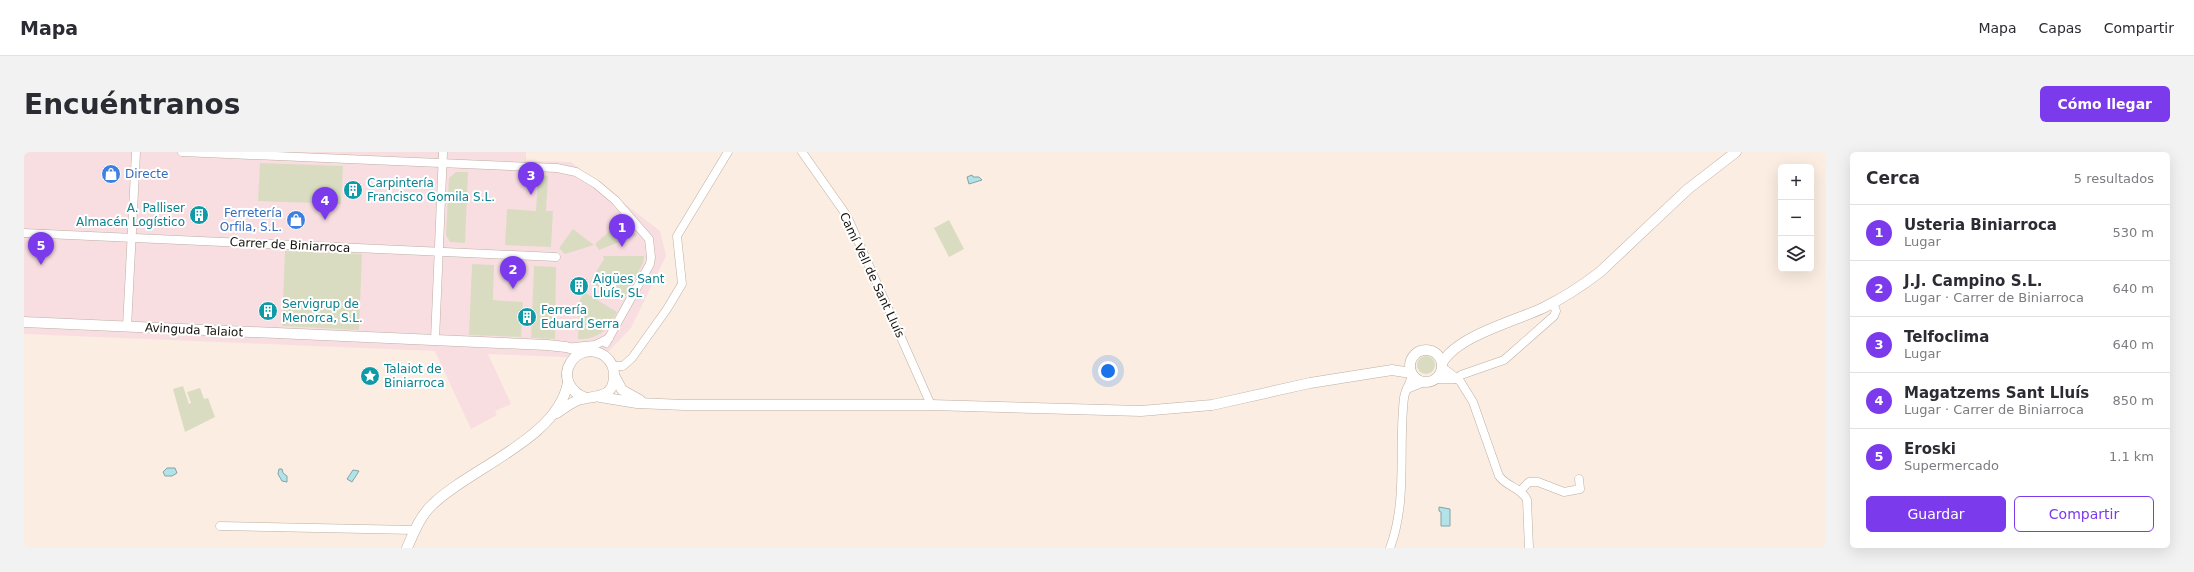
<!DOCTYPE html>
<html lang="es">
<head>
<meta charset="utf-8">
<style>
  :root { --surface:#fff; --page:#f2f2f3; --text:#2b2b33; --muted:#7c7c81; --line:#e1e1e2; --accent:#7c3aed }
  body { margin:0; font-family:"DejaVu Sans",sans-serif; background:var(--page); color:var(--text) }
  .controls { position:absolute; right:12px; top:12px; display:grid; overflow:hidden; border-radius:6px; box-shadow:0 4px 16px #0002 }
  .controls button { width:36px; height:36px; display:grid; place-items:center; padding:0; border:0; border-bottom:1px solid var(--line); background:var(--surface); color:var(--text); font:20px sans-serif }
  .you { position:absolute; left:1084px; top:219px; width:14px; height:14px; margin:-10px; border:3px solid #fff; border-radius:50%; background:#1a73e8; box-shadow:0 0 0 6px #1a73e833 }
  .badge { display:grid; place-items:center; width:26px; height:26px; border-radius:50%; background:var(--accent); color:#fff; font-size:13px; font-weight:700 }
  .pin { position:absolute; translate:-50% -33px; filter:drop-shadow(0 1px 2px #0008) }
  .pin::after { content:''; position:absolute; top:21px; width:14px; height:12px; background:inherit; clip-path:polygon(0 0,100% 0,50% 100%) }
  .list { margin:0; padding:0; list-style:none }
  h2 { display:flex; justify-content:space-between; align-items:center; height:52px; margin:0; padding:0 16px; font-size:17px }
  h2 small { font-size:13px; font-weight:400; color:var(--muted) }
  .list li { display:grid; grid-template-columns:26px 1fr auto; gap:12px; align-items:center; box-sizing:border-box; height:56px; padding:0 16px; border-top:1px solid var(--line) }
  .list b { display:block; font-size:15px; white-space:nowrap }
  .list p { margin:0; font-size:13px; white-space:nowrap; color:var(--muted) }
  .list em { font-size:13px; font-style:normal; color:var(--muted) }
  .actions { display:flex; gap:8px; padding:12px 16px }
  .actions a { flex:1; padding:9px 0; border:1px solid var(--accent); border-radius:6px; text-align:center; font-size:14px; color:var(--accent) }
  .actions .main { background:var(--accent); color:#fff }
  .icon { flex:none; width:22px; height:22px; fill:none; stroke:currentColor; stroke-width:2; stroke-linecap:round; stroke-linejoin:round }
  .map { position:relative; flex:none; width:1802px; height:396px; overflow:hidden; border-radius:6px }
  header { display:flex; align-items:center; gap:24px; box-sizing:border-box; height:56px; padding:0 20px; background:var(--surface); border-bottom:1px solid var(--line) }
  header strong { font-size:19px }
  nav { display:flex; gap:22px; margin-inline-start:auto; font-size:14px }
  .intro { display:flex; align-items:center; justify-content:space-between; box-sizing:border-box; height:96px; padding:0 24px }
  h1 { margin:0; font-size:28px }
  .button { padding:10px 18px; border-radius:6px; background:var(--accent); color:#fff; font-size:14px; font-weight:700 }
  main { display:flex; gap:24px; padding:0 24px }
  aside { flex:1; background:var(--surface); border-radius:6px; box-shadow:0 4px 16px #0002 }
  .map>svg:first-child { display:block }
  .industrial { fill:#f9dee1 }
  .green { fill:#dadcc2 }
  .water { fill:#b1e3e8; stroke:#82a4a7 }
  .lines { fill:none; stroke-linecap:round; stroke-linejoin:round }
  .minor-casing { stroke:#bcafa3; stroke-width:9 }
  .major-casing { stroke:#bcafa3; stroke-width:11 }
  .minor { stroke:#fff; stroke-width:8 }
  .major { stroke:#fff; stroke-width:10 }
  .labels { text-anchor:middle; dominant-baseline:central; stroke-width:4; stroke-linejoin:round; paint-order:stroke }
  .shop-label { font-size:12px; fill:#366cbe; stroke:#fff; text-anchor:start }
  .culture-label { font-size:12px; fill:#0d838f; stroke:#fff; text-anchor:start }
  .street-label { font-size:12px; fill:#16120e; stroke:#fff }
</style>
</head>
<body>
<header>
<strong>Mapa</strong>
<nav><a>Mapa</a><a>Capas</a><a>Compartir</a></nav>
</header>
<div class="intro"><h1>Encuéntranos</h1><a class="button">Cómo llegar</a></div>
<main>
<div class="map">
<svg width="1802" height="396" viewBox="0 0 1802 396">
  <rect width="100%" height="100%" fill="#fbede1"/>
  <path class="industrial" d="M0 0H502V9L547 10 636 79 642 104 607 176 581 203 561 206 464 202 487 252 471 259 473 263 447 277 411 199 0 182Z"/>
  <g class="green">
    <path d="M236 11 319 14 317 52 234 49Z"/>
    <path d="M432 20H444L441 91 426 90 422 83 425 26Z"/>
    <path d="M514 23 524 24 522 59H529L527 95 481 93 483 57 512 59Z"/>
    <path d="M925 68 940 97 925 105 910 76Z"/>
    <path d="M597 69 613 83 575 98 571 92Z"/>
    <path d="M549 77 570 93 541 102 535 96Z"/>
    <path d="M261 99 338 102 335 178 258 174Z"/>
    <path d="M579 104H620L619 111 599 149 566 130 580 107Z"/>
    <path d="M448 112 470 113 469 148 499 150 497 185 445 183Z"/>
    <path d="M510 114 532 115 531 187 507 186Z"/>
    <path d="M560 140 593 160C584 177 575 188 554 187L555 151Z"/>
    <circle cx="1402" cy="213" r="9"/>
    <path d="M159 234 165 252 167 251 163 240 176 236 180 247 184 246 191 265 161 280 149 237Z"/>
  </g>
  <g class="water">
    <path d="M948 23 949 25H955L958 28 945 32 943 25Z"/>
    <path d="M143 316H151L153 321 148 324H141L139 320Z"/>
    <path d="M255 317H258L259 321 263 324V330L258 329 254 322Z"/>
    <path d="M329 318 335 319 328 330 323 327Z"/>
    <path d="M1415 355 1426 357V374H1417V360L1415 359Z"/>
  </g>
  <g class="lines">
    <defs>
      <g id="minor">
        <path d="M158 0 533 16 552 20 572 32 591 48 625 87 627 105 626 112 582 191"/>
        <path d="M778 0 823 64 907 253"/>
        <path d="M0 81 532 105"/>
        <path d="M103 175 112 0"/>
        <path d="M411 188 419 0"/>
        <path d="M550 195 571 193 585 186"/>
        <path d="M589 214H599L608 206 643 157 658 132 653 84 704 0"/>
        <path d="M1418 215 1436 229 1449 250 1475 324C1483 335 1498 336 1503 348L1505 396"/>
        <path d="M1411 227H1433"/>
        <path d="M1433 227 1437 223 1480 208 1530 164 1532 159 1529 151"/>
        <path d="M1383 237 1400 230"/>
        <path d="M1496 339 1505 330H1514L1540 340 1556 337 1555 327"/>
        <path d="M196 374 390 378"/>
        <path d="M1366 396C1384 348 1374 295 1380 246 1381 237 1387 231 1388 223"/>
      </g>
      <g id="major">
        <path d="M0 170 523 193 542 195 560 200"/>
        <circle cx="1402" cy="214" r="16"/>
        <path d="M1418 211C1433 184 1491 169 1519 156 1539 146 1558 134 1576 120L1664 37 1712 0"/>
        <path d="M591 225 598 238 616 248"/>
        <path d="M576 245 613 251 660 253H907L1117 259 1188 253 1286 231 1368 218 1387 221"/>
        <path d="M533 261C540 256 547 251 554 248 569 243 590 248 590 224 591 200 560 190 547 210 537 225 547 241 562 246"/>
        <path d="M383 396C390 380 396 364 409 352 446 316 535 286 544 230"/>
      </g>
    </defs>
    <use href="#minor" class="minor-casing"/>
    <use href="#major" class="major-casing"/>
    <use href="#minor" class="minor"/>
    <use href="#major" class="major"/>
  </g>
  <defs>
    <symbol id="shop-disc" viewBox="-11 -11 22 22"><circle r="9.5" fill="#3f7fe0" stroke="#fff"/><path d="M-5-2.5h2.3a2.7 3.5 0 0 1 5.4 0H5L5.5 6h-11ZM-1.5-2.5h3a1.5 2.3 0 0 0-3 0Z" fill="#fff"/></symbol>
    <symbol id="building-disc" viewBox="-11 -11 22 22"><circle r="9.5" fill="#0f9aa8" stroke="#fff"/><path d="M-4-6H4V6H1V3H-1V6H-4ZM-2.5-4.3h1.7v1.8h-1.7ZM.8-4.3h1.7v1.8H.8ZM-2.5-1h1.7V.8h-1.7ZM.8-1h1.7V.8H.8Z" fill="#fff"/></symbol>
    <symbol id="sight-disc" viewBox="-11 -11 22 22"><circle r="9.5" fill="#0f9aa8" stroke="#fff"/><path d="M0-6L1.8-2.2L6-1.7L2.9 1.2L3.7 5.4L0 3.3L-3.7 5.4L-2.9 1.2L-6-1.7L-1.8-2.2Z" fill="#fff"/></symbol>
  </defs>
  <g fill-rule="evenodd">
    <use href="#shop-disc" x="76" y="11" width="22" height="22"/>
    <use href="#building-disc" x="318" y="27" width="22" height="22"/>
    <use href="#building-disc" x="164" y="52" width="22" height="22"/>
    <use href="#shop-disc" x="261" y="57" width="22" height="22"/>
    <use href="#building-disc" x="544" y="123" width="22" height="22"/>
    <use href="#building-disc" x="233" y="148" width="22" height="22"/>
    <use href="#building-disc" x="492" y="154" width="22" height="22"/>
    <use href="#sight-disc" x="335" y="213" width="22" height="22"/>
  </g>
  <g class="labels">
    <g class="shop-label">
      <text x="101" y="22">Directe</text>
      <text x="258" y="61" text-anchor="end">Ferretería<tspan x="258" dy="14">Orfila, S.L.</tspan></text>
    </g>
    <g class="culture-label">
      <text x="343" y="31">Carpintería<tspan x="343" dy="14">Francisco Gomila S.L.</tspan></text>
      <text x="161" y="56" text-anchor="end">A. Palliser<tspan x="161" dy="14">Almacén Logístico</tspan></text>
      <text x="569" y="127">Aigües Sant<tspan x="569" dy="14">Lluís, SL</tspan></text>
      <text x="258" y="152">Servigrup de<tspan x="258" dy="14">Menorca, S.L.</tspan></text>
      <text x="517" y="158">Ferrería<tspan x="517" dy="14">Eduard Serra</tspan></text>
      <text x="360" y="217">Talaiot de<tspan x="360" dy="14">Biniarroca</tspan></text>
    </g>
    <g class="street-label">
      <text transform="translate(266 93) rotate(3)">Carrer de Biniarroca</text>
      <text transform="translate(848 123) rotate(65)">Camí Vell de Sant Lluís</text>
      <text transform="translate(170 178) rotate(3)">Avinguda Talaiot</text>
    </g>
  </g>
</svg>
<div class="controls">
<button>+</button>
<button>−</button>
<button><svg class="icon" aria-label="layers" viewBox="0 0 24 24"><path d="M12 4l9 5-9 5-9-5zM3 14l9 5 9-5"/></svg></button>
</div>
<div class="you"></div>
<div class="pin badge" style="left:598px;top:95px">1</div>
<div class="pin badge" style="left:489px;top:137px">2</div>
<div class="pin badge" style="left:507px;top:43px">3</div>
<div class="pin badge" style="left:301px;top:68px">4</div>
<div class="pin badge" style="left:17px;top:113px">5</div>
</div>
<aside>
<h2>Cerca<small>5 resultados</small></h2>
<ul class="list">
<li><span class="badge">1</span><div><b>Usteria Biniarroca</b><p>Lugar</p></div><em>530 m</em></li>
<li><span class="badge">2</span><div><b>J.J. Campino S.L.</b><p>Lugar · Carrer de Biniarroca</p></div><em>640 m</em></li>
<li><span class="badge">3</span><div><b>Telfoclima</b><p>Lugar</p></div><em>640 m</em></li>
<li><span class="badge">4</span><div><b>Magatzems Sant Lluís</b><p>Lugar · Carrer de Biniarroca</p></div><em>850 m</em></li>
<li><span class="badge">5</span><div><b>Eroski</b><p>Supermercado</p></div><em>1.1 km</em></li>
</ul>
<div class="actions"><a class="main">Guardar</a><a>Compartir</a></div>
</aside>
</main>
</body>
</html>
